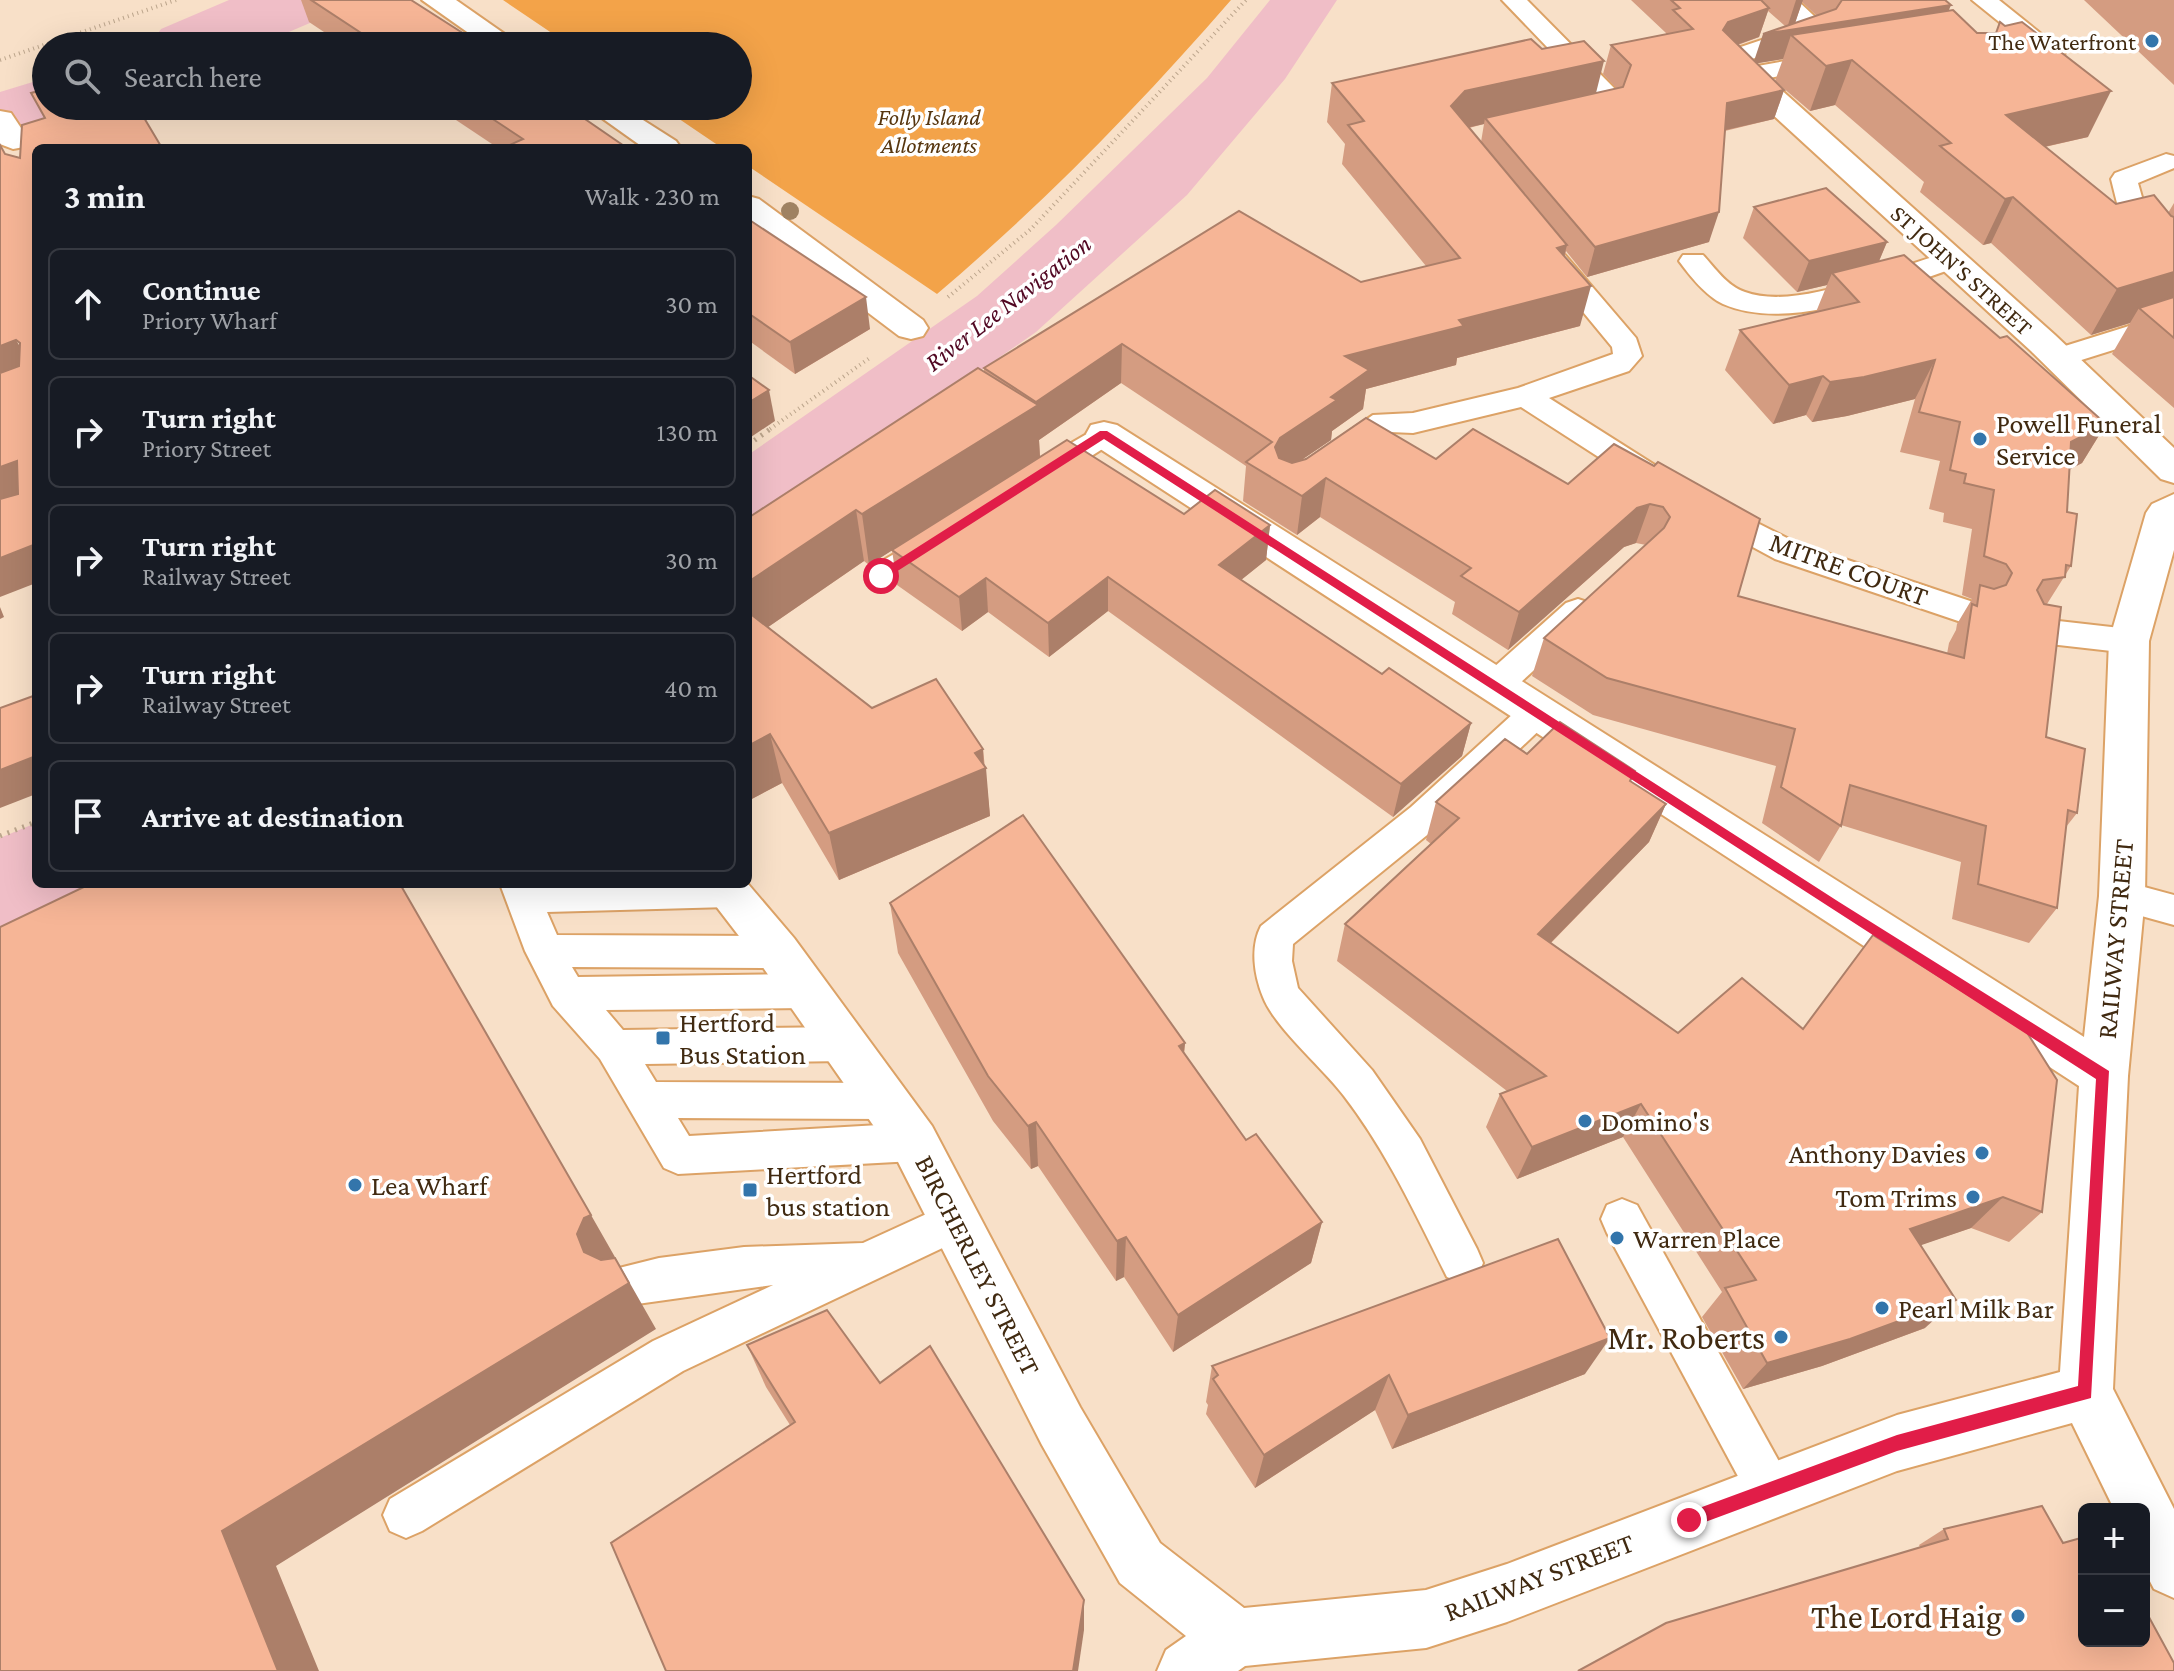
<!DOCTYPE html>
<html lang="en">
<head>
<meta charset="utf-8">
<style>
  :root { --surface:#171b24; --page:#242831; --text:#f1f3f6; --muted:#9ea1a6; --line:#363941 }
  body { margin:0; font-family:"Crimson Pro",serif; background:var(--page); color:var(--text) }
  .controls { position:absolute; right:24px; bottom:24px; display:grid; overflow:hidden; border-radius:12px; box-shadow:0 8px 32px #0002 }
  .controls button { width:72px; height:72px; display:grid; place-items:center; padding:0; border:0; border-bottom:2px solid var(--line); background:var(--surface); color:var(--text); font:40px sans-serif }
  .stop { position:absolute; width:24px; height:24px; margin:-18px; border:6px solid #e11d48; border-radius:50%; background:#fff }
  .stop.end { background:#e11d48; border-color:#fff; box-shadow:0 2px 8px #0008 }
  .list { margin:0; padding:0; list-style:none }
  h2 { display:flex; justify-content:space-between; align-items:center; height:104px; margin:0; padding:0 32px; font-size:34px }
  h2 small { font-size:26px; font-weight:400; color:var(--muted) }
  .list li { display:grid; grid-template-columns:52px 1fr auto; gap:24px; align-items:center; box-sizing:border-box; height:112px; margin:0 16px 16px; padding:0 16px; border:2px solid var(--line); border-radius:12px }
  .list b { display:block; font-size:30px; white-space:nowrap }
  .list p { margin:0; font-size:26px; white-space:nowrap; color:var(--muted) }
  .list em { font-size:26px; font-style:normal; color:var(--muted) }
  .icon { flex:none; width:44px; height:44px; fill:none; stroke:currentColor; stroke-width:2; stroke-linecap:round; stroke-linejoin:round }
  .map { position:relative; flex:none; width:2174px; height:1671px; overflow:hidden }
  .search { position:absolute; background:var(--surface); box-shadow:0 8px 32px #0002; left:32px; top:32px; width:720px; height:88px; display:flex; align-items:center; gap:20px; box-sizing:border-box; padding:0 28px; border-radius:44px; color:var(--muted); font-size:30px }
  .panel { position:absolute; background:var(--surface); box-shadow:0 8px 32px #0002; left:32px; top:144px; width:720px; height:744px; border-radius:12px }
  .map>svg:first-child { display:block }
  .green { fill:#f3a349 }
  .water { fill:#f0bec7 }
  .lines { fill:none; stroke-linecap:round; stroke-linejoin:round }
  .river { fill:#f0bec7; fill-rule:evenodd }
  .lane-casing { stroke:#dca266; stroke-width:4 }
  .street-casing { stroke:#dca266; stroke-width:4 }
  .path-far1 { stroke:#bca58c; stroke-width:4; stroke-dasharray:1 4; stroke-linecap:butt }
  .path { stroke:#bca58c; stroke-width:5; stroke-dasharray:2 6; stroke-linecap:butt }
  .lane { fill:#fff; fill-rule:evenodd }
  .street { fill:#fff; fill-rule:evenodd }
  .tree { fill:#9f8262 }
  .wall { fill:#d49c81; fill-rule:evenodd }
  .shaded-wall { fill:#ac7f69 }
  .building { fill:#f6b596; stroke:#ac7f69; stroke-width:2 }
  .route { fill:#e11d48 }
  .poi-dot { fill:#3375ab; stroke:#fff; stroke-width:3 }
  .labels { text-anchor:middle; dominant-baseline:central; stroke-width:7; stroke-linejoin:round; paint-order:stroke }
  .far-poi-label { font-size:24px; fill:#412a11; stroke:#fff; text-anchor:end }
  .far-park-label { font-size:24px; font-style:italic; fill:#57360f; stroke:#fff }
  .far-street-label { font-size:24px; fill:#412a11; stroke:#fff }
  .far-water-label { font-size:26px; font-style:italic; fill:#510722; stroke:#fff }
  .poi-label { font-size:28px; fill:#412a11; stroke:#fff; text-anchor:start }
  .street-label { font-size:28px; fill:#412a11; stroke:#fff }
  .near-poi-label { font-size:34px; fill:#412a11; stroke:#fff; text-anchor:end }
</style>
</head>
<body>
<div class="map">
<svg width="2174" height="1671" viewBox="0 0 2174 1671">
  <rect width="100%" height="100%" fill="#f8e0c8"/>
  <path class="green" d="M503 0H1231C1140 105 1043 204 937 294L748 166V148H722L660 106H738V46H571Z"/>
  <g class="water">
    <path d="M1270 0H1337L1285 79 1187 195 1036 332 748 532V455L977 296 1056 225 1207 78Z"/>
    <path d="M36 823V884H135L0 942V838Z"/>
  </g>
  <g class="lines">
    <g class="river">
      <path d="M229 0H335L324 17 256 46H149L161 29Z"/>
      <path d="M46 78V106H86C67 132 30 140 0 147V92Z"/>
    </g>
    <defs>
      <g id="lane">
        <path d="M1502 0H1527L1618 92 1621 97 1614 114 1579 122 1570 119 1566 114 1570 109 1594 104 1596 98Z"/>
        <path d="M1771 0H1797L1829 30 1825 35 1746 61 1752 67 1825 54 1837 61 1834 66 1747 82C1735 79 1724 69 1717 59L1720 54 1800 27Z"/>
        <path d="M1972 0H1999L2065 53 2053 60 2044 58Z"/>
        <path d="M2166 154 2174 156V168L2138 183 2152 233 2174 251V273C2128 262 2121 218 2111 179L2115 173Z"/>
        <path d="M1951 252 1961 254 1965 260 1961 266C1893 288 1792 334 1723 304 1706 296 1690 276 1679 261L1683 255H1703C1715 268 1727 286 1745 292 1799 312 1897 265 1951 252Z"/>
        <path d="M1555 253 1565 255 1636 338 1642 356 1629 371 1549 398 1661 469 1665 476 1661 483 1650 487 1639 483 1521 407 1413 433 1390 432 1350 460 1339 463 1328 460 1324 453 1328 446 1373 415 1413 413 1518 388 1613 354 1612 347 1541 261 1545 255Z"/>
        <path d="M2174 312V331L2059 367 2049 365 2045 358 2049 351Z"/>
        <path d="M1104 424 1115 427 1119 434 1115 441 1052 481 1041 484 1030 481 1026 474 1030 467Z"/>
        <path d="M1712 500 1797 543 1982 605 1986 613 1982 621 1970 625 1775 559 1701 519 1696 511 1701 503Z"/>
        <path d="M937 529 948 532 953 540 948 548C926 562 896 592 870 584L865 576 870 568Z"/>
        <path d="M1578 599 1590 603 1594 611 1590 619 1508 694 1496 698 1484 694 1479 685 1484 676 1566 603Z"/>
        <path d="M2032 618 2129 629 2141 632 2146 641 2141 650 2129 653 2032 642 2020 639 2016 630 2020 621Z"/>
        <path d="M1537 699 1549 703 1554 712 1549 721 1437 827 1293 944 1292 961 1298 988 1372 1070 1420 1139 1477 1249 1483 1263 1477 1277 1462 1283 1447 1277C1416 1215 1387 1152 1344 1096 1323 1068 1275 1028 1263 997 1254 975 1250 947 1261 926L1411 807 1525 703Z"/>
        <path d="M2122 881 2174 895V925L2109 907 2104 896 2109 885Z"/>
        <path d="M500 884H743L747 892 742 903 729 907 547 912 557 935 778 936 791 941 797 952 791 963 778 968 572 967 578 977 806 974 820 979 825 991 820 1003 806 1008 606 1010 623 1030 844 1027 858 1032 864 1044 858 1056 844 1061 645 1064 656 1082 889 1083 903 1088 909 1101 903 1114 889 1119 678 1118 689 1136 914 1123 928 1129 934 1142 928 1155 914 1161 678 1174 664 1168 600 1059 553 1006 525 951Z"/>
        <path d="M1622 1199 1637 1205 1786 1474 1793 1490 1786 1506 1770 1513 1754 1506 1607 1233 1601 1219 1607 1205Z"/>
        <path d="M957 1200 972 1206 978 1220 972 1234 683 1371 422 1531 406 1538 390 1531 383 1515 390 1499 653 1341 773 1285 630 1305 615 1299 609 1284 615 1269 659 1258 744 1247 863 1243Z"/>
      </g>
      <g id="street">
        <path d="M422 0H456L522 46H487Z"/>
        <path d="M1747 66 1758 69 2055 335 2174 448V483L2161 479 2031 351 1736 81 1732 75 1736 69Z"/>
        <path d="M585 106H621L676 141 681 148H644Z"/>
        <path d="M0 111 11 113 29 140 24 147 13 149 0 144Z"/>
        <path d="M748 196 759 199 923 320 928 328 923 336 911 339 899 336 748 222Z"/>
        <path d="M1104 422 1117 425 2084 1037 2099 896 2109 641 2146 513 2152 504 2174 494V550L2149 641 2145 896 2128 1076 2113 1389 2174 1509V1598L2154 1589 2144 1570V1509H2114L2072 1423 1897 1471 1507 1622 1426 1648 1245 1666 1238 1671H1157L1166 1650 1186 1636 1120 1583 1042 1445 896 1158 762 966 699 884H748L794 938 932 1126 1080 1407 1160 1543 1244 1608 1426 1590 1507 1564 1897 1415 2060 1372 2079 1086 1091 443 1086 434 1091 425Z"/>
      </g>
    </defs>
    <use href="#lane" class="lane-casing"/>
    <use href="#street" class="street-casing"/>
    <g class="path-far1">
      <path d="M0 60 176 0"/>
      <path d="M948 297 1031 229 1246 0"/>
      <path d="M770 429 871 357"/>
    </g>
    <g class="path">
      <path d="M748 445 773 427"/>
      <path d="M0 836 36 822"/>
    </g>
    <use href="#lane" class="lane"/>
    <use href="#street" class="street"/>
  </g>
  <circle class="tree" cx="790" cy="211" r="9"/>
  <g class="wall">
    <path d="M301 0H411L483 46H345L309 22Z"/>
    <path d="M1631 0H1945L1948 11 2088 137 2045 147 2116 204 2168 213 2174 203V408L2112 354 2130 323 2091 335 1991 243 1983 245 1920 192 1924 182 1835 105 1810 111 1775 81 1783 59 1757 63 1784 90 1774 119 1725 131 1709 242 1587 277 1566 251 1565 257 1580 326 1457 358 1456 365 1366 389 1363 409 1332 431 1331 440 1300 461 1436 459 1568 484 1614 444 1738 596 1947 654 1949 643 1956 630 1957 624 1972 599 1962 595 1972 529 1943 522 1944 513 1929 509 1940 461 1900 452 1915 399 1847 416 1812 422 1806 415 1773 424 1725 370 1740 330 1816 312 1827 285 1797 292 1743 238 1754 207 1887 242 1879 261 2000 338 2106 424 2082 463 2069 470 2067 512 2071 566 2047 604 2046 737 2077 813 2066 827 2057 908 2029 943 1952 919 1961 862 1841 825 1819 862 1762 823 1776 766 1593 715 1532 676 1544 638 1646 545 1636 543 1624 547 1508 650 1452 614 1455 602 1320 517 1297 535 1243 501 1246 466 1121 383 1039 440 1040 457 1184 514 1270 525 1266 560 1241 580 1382 674 1471 723 1462 756 1393 817 1108 611 1049 657 988 612 962 631 897 585 892 550 869 565 864 561 768 627 872 708 983 749 990 816 839 880 782 783 748 801V518L984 371V368L1361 282 1426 266 1342 164 1345 144 1327 122 1332 83 1542 49 1596 93 1617 89 1603 74 1611 45 1666 34V33ZM1802 2 1817 16 1795 23ZM1768 11 1785 26 1754 61 1738 45 1759 37ZM1484 124 1481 142 1469 128Z"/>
    <path d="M2084 0H2174V85Z"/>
    <path d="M435 106H566L627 148H498Z"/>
    <path d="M748 219 870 329 795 374 748 340Z"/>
    <path d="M1527 754 1630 781 1666 804 1649 842 1551 943 1678 1033 1803 1029 2042 1212 2009 1242 1971 1228 1920 1245 1925 1328 1822 1366 1743 1389 1702 1317 1722 1292 1623 1137 1517 1179 1486 1127 1500 1094 1507 1091 1337 961 1345 924 1431 844 1426 840 1436 802Z"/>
    <path d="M890 903 1185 1043 1184 1054 1246 1140 1322 1222 1311 1263 1173 1352 1124 1277 1116 1281 1038 1166 1031 1169 993 1121 898 953Z"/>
    <path d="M747 1345 880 1383 1084 1600V1630L790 1425 766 1387Z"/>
    <path d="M1212 1366 1585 1374 1392 1449 1375 1410 1255 1488 1206 1414 1208 1405 1206 1402Z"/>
    <path d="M1944 1529 2063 1543 1920 1547 1919 1545Z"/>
  </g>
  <g class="shaded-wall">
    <path d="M1796 0H1803L1794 26 1787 28Z"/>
    <path d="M1951 5 1939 34 1791 35 1783 59 1753 64 1763 34Z"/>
    <path d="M1769 8 1759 37 1719 51 1723 30 1728 22Z"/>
    <path d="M1852 60 1835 105 1810 111 1826 66Z"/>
    <path d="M1604 61 1594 101 1485 118 1484 124 1457 130 1451 106 1465 91Z"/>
    <path d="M1784 90 1774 119 1717 132 1727 103Z"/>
    <path d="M2111 91 2088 137 1985 160 2006 115Z"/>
    <path d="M2013 197 1991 243 1983 245 2005 199Z"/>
    <path d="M1719 212 1709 242 1587 277 1595 247Z"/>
    <path d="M1887 242 1874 273H1832L1827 285 1797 292 1809 261Z"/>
    <path d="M1567 245 1557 285V248Z"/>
    <path d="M2174 272V310L2139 308 2130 323 2091 335 2117 289Z"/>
    <path d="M1591 286 1580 326 1457 358 1456 365 1366 389 1363 409 1332 431 1331 440 1275 478V447L1280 438 1331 397 1345 356 1459 320Z"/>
    <path d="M866 297 870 329 795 374 790 342Z"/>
    <path d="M16 340 35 372 0 384V346Z"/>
    <path d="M1122 344 1121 383 1039 440 1040 457 869 565 862 514 1036 406V402Z"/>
    <path d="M1935 360 1915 399 1847 416 1812 422 1830 382Z"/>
    <path d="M1823 376 1806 415 1773 424 1789 385Z"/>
    <path d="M769 390 775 421 748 439V403Z"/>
    <path d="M2106 424 2082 463 2047 481 2071 442Z"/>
    <path d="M17 461 36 490 0 504V467Z"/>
    <path d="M1326 478 1320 517 1297 535 1302 496Z"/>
    <path d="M1650 504 1636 543 1624 547 1508 650 1519 612 1637 508Z"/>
    <path d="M856 510 864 561 748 641V582Z"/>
    <path d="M1270 525 1266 560 1216 600 1219 565Z"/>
    <path d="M36 544V583L0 597V558Z"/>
    <path d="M1108 577V611L1049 657 1048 623Z"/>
    <path d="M986 578 988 612 962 631 959 597Z"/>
    <path d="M0 607 4 617 0 619Z"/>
    <path d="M1471 723 1462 756 1393 817 1401 784Z"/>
    <path d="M770 734 782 783 748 801V746Z"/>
    <path d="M983 749 984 769 986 768 990 816 839 880 829 833Z"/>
    <path d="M36 756V794L0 808V770Z"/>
    <path d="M1666 804 1649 842 1524 970 1538 934Z"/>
    <path d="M1185 1043 1180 1089 1179 1046Z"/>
    <path d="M1641 1104 1623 1137 1517 1179 1532 1147Z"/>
    <path d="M1036 1122 1038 1166 1031 1169 1028 1126Z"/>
    <path d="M2003 1197 1971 1228 1881 1259 1910 1229Z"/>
    <path d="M591 1215 656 1329 276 1566 319 1671H278L222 1531 584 1252 577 1234 584 1218Z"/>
    <path d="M1322 1222 1311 1263 1173 1352 1178 1315Z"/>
    <path d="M1126 1237 1124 1277 1116 1281 1117 1241Z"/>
    <path d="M1956 1300 1925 1328 1822 1366 1743 1389 1767 1363Z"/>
    <path d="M1610 1338 1585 1374 1392 1449 1408 1415Z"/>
    <path d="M1389 1375 1375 1410 1255 1488 1264 1455Z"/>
    <path d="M1084 1600V1630L1078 1671H1073Z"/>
  </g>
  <g class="building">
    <path d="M311 0H411L483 46H381Z"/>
    <path d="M1671 0H1761L1769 8 1728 22 1723 30 1784 90 1727 103 1719 212 1595 247 1485 118 1623 87 1631 65 1611 45 1693 29 1673 10 1680 8Z"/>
    <path d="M1842 0H1945L1951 5 1763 34 1836 9Z"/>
    <path d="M1953 10 1977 33H1996L2000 22 2005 26 2022 22 2111 91 2006 115 2116 204 2154 195 2171 216 2174 217V272L2117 289 2013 197 2005 199 1940 146 1951 143 1852 60 1826 66 1791 35Z"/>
    <path d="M1531 39 1542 49 1584 41 1604 61 1465 91 1451 106 1567 245 1557 248 1591 286 1459 320 1464 326 1345 356 1369 370 1331 397 1337 400 1280 438 1275 447 1279 458 1292 463 1306 459 1366 418 1436 459 1473 429 1568 484 1614 444 1654 466 1658 462 1760 519 1738 596 1964 658 1972 604 1977 606 1980 585 1994 589 2006 585 2012 573 2006 564 1984 556 1994 490 1964 483 1966 474 1950 470 1960 422 1919 412 1935 360 1864 377 1830 382 1823 376 1789 385 1740 330 1859 302 1832 273 1904 255 2000 338 2007 336 2106 424 2071 442 2067 512 2077 514 2071 566 2066 565 2065 577 2043 580 2037 590 2044 604 2061 607 2046 737 2085 749 2077 813 2068 810 2057 908 1978 884 1986 826 1850 785 1841 826 1781 787 1795 729 1607 678 1544 638 1664 528 1670 517 1663 507 1650 504 1637 508 1519 612 1461 576 1471 568 1326 478 1302 496 1246 462 1272 442 1122 344 1036 402 984 368 1239 211 1361 282 1460 258 1348 125 1364 121 1332 83Z"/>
    <path d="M46 89V106H137L162 148H36V544L0 558V499L18 494 17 461 0 467V373L19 366 20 343 16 340 0 346V145L5 154 20 158 22 125 45 118 31 93Z"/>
    <path d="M473 106H566L627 148H503L523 139Z"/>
    <path d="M1826 188 1887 242 1809 261 1754 207Z"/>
    <path d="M748 219 866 297 790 342 748 313Z"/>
    <path d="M2174 297V338L2139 308Z"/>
    <path d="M978 368 1038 405 862 514 856 510 748 582V518Z"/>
    <path d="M748 375 769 390 748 403Z"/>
    <path d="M1067 440 1184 514 1215 490 1270 525 1219 565 1382 674 1389 668 1471 723 1401 784 1108 577 1048 623 986 578 959 597 892 550Z"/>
    <path d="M748 612 872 708 936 679 983 749 975 753 986 768 829 833 770 734 748 746Z"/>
    <path d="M36 695V756L0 770V708Z"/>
    <path d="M1560 722 1635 771 1630 781 1666 804 1538 934 1678 1033 1742 978 1803 1029 1873 935 2026 1031 2057 1080 2042 1212 2003 1197 1910 1229 1956 1300 1850 1339 1767 1363 1725 1288 1756 1280 1641 1104 1532 1147 1500 1094 1546 1076 1345 924 1459 818 1436 802 1505 739 1527 754Z"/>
    <path d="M1023 815 1185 1043 1179 1046 1246 1140 1256 1134 1322 1222 1178 1315 1126 1237 1117 1241 1036 1122 1028 1126 988 1076 890 903Z"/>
    <path d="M90 884H400L591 1215 584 1218 577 1234 584 1252 601 1260 615 1258 629 1283 222 1531 278 1671H0V927Z"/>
    <path d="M1558 1239 1610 1338 1408 1415 1389 1375 1264 1455 1213 1379 1218 1375 1212 1366Z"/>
    <path d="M827 1310 880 1383 930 1346 1084 1600 1073 1671H666L611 1543 795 1422 747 1345Z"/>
    <path d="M2042 1506 2063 1543 2084 1537V1641H2144V1608L2174 1663V1671H1578L1666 1623 1948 1539 1944 1529Z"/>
  </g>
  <path class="route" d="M1100 431H1107L1839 902 2109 1071 2091 1398 1897 1451 1689 1528 1683 1526V1514L1897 1435 2078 1386 2096 1079 1104 439 885 579H877V573Z"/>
  <g class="poi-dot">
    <circle cx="2152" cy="41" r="8"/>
    <circle cx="1980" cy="439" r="8"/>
    <rect x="655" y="1030" width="16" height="16" rx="4"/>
    <circle cx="1585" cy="1121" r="8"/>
    <circle cx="1982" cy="1153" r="8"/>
    <circle cx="355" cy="1185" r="8"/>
    <rect x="742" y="1182" width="16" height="16" rx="4"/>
    <circle cx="1973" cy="1197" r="8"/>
    <circle cx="1617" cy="1238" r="8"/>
    <circle cx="1882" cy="1308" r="8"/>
    <circle cx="1781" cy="1337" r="8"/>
    <circle cx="2018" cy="1616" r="8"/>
  </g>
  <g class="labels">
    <g class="far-poi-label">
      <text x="2136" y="41">The Waterfront</text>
    </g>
    <g class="far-park-label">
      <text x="929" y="116">Folly Island<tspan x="929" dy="28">Allotments</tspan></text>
    </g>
    <g class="far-street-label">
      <text transform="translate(1962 270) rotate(42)">ST JOHN'S STREET</text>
    </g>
    <g class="far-water-label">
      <text transform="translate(1008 303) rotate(-38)">River Lee Navigation</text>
    </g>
    <g class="poi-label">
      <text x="1996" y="423">Powell Funeral<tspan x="1996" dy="32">Service</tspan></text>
      <text x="679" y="1022">Hertford<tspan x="679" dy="32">Bus Station</tspan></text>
      <text x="1601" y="1121">Domino's</text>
      <text x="1966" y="1153" text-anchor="end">Anthony Davies</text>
      <text x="766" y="1174">Hertford<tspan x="766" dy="32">bus station</tspan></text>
      <text x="371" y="1185">Lea Wharf</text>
      <text x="1957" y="1197" text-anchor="end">Tom Trims</text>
      <text x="1633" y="1238">Warren Place</text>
      <text x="1898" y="1308">Pearl Milk Bar</text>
    </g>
    <g class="street-label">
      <text transform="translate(1849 569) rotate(20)">MITRE COURT</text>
      <text transform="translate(2115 939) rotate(-85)">RAILWAY STREET</text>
      <text transform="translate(978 1265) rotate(63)">BIRCHERLEY STREET</text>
      <text transform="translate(1539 1577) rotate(-21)">RAILWAY STREET</text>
    </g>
    <g class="near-poi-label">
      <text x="1765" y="1337">Mr. Roberts</text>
      <text x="2002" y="1616">The Lord Haig</text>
    </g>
  </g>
</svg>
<div class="controls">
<button>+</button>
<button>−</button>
</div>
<div class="stop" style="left:881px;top:576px"></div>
<div class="stop end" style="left:1689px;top:1520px"></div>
<div class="search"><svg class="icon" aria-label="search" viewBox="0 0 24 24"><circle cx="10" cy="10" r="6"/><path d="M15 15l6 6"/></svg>Search here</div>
<section class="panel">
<h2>3 min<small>Walk · 230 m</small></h2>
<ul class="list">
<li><svg class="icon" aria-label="ahead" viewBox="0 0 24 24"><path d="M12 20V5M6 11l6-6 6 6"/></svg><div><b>Continue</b><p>Priory Wharf</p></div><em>30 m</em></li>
<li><svg class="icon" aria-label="right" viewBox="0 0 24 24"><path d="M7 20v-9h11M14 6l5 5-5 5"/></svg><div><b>Turn right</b><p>Priory Street</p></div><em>130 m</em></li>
<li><svg class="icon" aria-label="right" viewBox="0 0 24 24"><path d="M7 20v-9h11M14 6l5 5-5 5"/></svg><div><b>Turn right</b><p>Railway Street</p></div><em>30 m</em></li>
<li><svg class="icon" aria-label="right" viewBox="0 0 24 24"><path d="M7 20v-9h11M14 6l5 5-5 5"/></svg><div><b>Turn right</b><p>Railway Street</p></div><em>40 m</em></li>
<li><svg class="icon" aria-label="arrive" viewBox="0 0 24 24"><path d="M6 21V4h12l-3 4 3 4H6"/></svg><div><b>Arrive at destination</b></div></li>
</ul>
</section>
</div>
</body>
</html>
